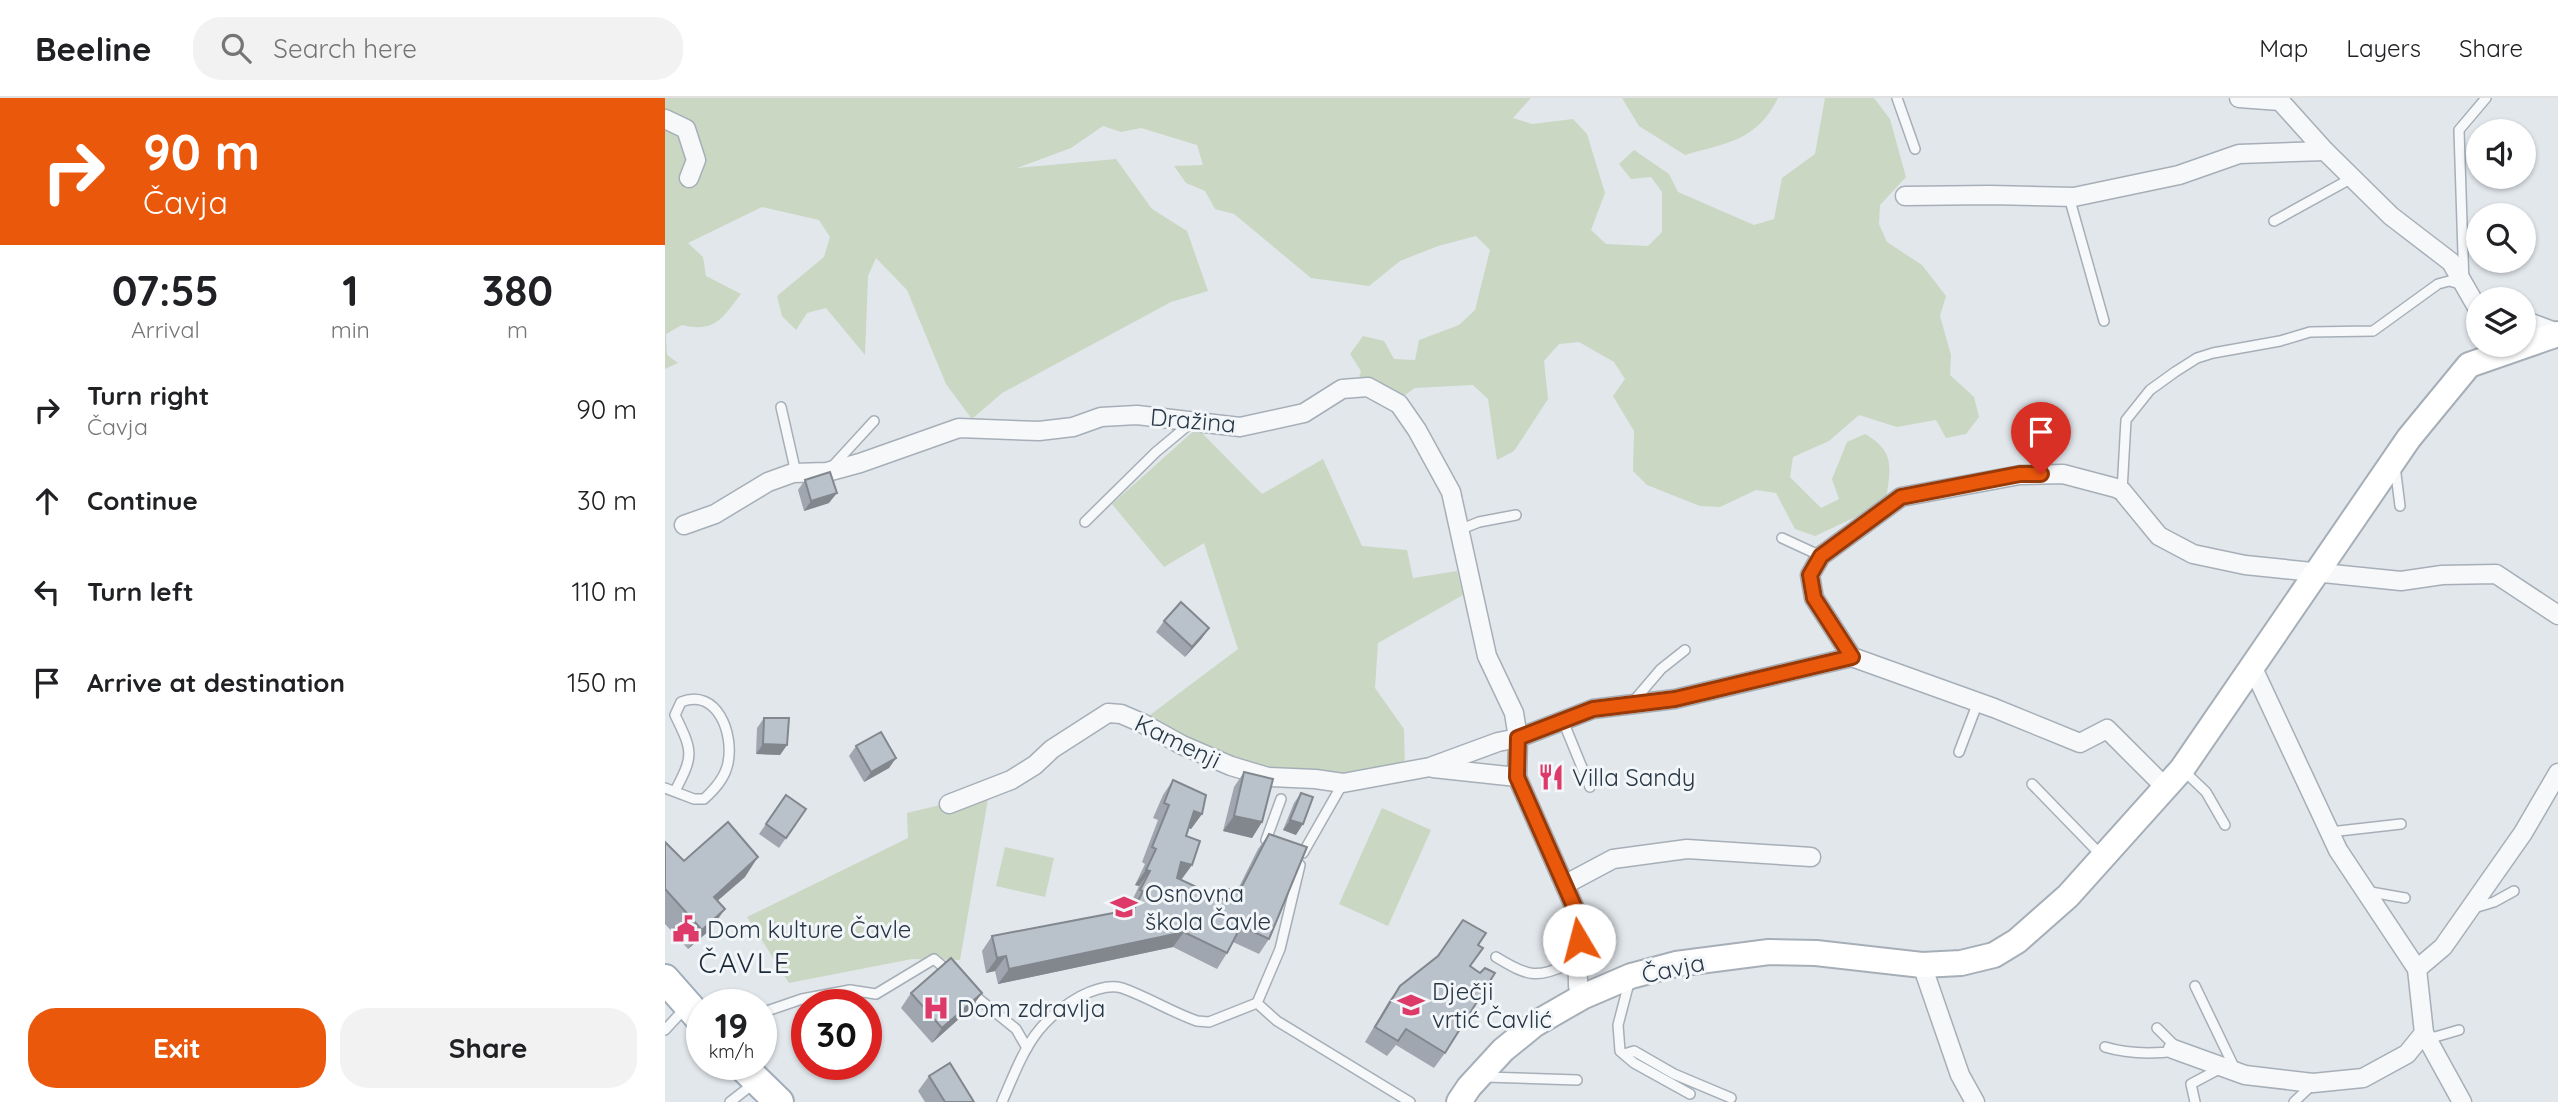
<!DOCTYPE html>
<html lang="en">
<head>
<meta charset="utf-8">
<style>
	:root { --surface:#fff; --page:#f2f2f2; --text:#202124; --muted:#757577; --line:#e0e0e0; --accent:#ea580c }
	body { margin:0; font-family:Quicksand,sans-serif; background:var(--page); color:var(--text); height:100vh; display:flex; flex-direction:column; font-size:26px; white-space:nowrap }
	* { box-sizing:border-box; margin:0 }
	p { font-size:23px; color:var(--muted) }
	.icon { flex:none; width:38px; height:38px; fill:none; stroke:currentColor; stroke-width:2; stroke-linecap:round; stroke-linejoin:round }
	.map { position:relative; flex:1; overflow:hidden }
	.drawer { display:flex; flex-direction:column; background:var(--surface); width:665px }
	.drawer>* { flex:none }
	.banner { background:#ea580c; color:#fff; overflow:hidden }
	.fabs { position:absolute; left:1801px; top:21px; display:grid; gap:14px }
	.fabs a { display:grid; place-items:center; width:70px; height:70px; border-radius:50%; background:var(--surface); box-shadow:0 2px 5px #0004; font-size:35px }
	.speed { position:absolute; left:21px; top:891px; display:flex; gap:14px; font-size:35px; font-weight:700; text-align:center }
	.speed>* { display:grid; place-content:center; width:91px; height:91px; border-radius:50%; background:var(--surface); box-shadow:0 2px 5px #0004; line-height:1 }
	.speed small { font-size:18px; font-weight:400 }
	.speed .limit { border:10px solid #d22; background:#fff; color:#111 }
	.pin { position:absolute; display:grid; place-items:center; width:60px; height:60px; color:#fff; margin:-72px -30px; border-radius:50% 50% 50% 0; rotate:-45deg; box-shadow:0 0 7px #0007 }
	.pin .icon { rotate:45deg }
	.me { position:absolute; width:77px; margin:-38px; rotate:352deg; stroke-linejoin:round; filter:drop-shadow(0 0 5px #0008) }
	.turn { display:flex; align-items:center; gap:24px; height:147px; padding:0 28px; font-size:32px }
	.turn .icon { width:91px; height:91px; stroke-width:2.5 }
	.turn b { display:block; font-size:49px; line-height:60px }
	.eta { display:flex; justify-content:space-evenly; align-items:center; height:119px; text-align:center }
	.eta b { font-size:42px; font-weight:800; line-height:49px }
	.action { display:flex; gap:14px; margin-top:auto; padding:14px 28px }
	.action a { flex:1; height:80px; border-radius:28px; background:var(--accent); color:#fff; font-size:28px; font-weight:800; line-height:80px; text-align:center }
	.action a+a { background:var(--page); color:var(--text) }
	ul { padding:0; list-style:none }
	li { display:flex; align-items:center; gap:21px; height:91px; padding:0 28px }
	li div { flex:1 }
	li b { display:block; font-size:26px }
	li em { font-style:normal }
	header { display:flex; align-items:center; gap:42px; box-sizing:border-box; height:98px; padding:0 35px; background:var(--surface); border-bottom:2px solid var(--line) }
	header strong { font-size:33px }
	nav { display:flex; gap:38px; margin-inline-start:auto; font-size:24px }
	.search { width:490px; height:63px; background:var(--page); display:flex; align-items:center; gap:18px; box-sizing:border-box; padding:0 24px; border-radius:28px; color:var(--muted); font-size:26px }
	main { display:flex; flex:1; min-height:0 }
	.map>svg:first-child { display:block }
</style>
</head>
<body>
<header>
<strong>Beeline</strong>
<div class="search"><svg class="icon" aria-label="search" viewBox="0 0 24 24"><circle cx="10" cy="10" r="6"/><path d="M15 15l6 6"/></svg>Search here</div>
<nav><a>Map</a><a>Layers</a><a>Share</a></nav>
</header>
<main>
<section class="drawer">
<div class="banner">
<div class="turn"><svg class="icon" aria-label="right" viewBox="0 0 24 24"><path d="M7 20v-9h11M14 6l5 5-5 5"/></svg><div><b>90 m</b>Čavja</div></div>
</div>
<div class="eta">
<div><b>07:55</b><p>Arrival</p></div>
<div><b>1</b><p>min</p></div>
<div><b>380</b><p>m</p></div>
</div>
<ul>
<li><svg class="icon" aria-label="right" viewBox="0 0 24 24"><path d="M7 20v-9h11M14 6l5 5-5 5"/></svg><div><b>Turn right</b><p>Čavja</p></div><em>90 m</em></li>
<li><svg class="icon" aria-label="ahead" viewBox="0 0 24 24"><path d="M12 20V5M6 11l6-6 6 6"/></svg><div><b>Continue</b></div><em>30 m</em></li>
<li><svg class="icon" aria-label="left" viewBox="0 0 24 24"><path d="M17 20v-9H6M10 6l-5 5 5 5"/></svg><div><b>Turn left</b></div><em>110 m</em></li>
<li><svg class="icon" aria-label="arrive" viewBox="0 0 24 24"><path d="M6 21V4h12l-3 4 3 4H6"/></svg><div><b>Arrive at destination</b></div><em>150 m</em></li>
</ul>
<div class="action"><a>Exit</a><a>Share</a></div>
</section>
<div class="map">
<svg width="1893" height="1004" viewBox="0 0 1893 1004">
	<rect width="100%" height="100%" fill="#e2e7ec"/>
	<g fill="#cad7c2">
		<path d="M0,0h866l-18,20 19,6 41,-5 14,15 18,59 -14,37 15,14 42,2 14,-14v-40l-11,-15 -20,2 -12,-15 15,-14 35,24 9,18 76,33 20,-6 8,-41 33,-24 10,-56h49l16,21 16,58 -26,28 -1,19 8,18 35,23 24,31 -6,20 11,39 -1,20 24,22 5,20 -13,17 -20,4 -10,-18 -39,7 -38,-12 -30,26 -36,16 -3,20 31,31 18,-9 -7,-20 15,-37 18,-8c33,19 24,36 21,69l-71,33 -20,-7 -19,-36 -20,-3 -36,17 -20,-1 -53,-21 -14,-14 1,-40 -21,-35 12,-17 -11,-17 -35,-20 -20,2 -15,17 4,38 -34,52 -17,9 -9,-61 -15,-14 -58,3 -17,12 -14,-13 -25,-9 2,-7 -11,-17 13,-18 21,5 10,18 21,1 4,-20 40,-15 16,-15 15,-60 -14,-14 -38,10 -38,15 -31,25 -58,-8 -77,-64 -19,-5 -10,-18 -19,-8 -12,-17 29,-1 -6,-20 -56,-17 -20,4 -18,-6 -32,22 -54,20 99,-9 36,50 35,22 21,60 -37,11 -169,91 -30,26 -26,-35 -39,-94 -31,-32 -8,18 -3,79 -39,-47 -19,5 -11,17 -14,-14 -5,-20 47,-39 6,-20 -11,-17 -57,-13 -74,36 15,14 3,19 35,18c-19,24 -25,39 -59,31l-16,9 1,21 11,8 -13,6z"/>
		<path d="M957,0h156c-21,43 -52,45 -93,57l-46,-29z"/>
		<polygon points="532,330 597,396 658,361 697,448 742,452 748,480 792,473 798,497 713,545 710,590 739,631 740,669 675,678 597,672 481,620 573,551 539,445 499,469 447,406"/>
		<polygon points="324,695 295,862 247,861 124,885 82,819 243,740 242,715"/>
		<polygon points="717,710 766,732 723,828 674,806"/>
		<polygon points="340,749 389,760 380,799 331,788"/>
	</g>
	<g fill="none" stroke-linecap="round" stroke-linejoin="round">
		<g stroke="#a6afb7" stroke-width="12">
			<g id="lane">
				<polyline points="1232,0 1250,51"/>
				<polyline points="1404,99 1439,223"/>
				<polyline points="1609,123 1687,80"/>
				<polyline points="116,309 131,375"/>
				<polyline points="1730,368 1735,408"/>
				<polyline points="165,371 209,323"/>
				<polyline points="1457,393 1461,322 1485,292 1510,274 1532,260 1548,255 1615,243 1645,234 1708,233 1773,186 1784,183 1799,187 1794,32 1821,0"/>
				<polyline points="420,424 491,354 527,324"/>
				<polyline points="794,432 814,424 851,417"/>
				<polyline points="1117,440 1156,458"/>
				<polyline points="967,605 996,571 1020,552"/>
				<polyline points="898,623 925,689"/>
				<polyline points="1294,654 1313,604"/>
				<polyline points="1519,673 1541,694 1560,727"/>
				<polyline points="1367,686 1437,758"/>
				<path d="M0,690l29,11h10c11,-10 21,-21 24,-36 6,-30 -11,-75 -47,-61l-6,13c18,37 19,40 0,76"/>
				<polyline points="1665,734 1736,726"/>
				<polyline points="607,744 601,742 616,701"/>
				<polyline points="634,753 638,755 678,685"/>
				<polyline points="635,767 615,851 592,905 612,923 745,1004"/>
				<polyline points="1700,793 1740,800"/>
				<polyline points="1809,810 1829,804 1849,793"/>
				<path d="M831,859c39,24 41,19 83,4"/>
				<polyline points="965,881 953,927 955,953 969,965 1025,996"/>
				<polyline points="1530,888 1570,971"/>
				<polyline points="304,893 351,931 362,950"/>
				<polyline points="96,915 137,901 185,892 211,896 269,861 284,874"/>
				<polyline points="1492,930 1513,951"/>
				<polyline points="0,932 22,908"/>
				<polyline points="1763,941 1794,932"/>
				<path d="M1440,949c23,7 48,7 72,4"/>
				<polyline points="959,956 969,953 1009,976 1066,1000"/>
				<polyline points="820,979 912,982"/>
				<polyline points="65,1004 88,986"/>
				<path d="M337,1004c21,-48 30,-79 79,-106 12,-6 27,-12 41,-8 26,9 49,24 75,33l12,1 48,-19"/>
				<polyline points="1530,1004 1526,986 1556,970"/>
				<polyline points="1629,1004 1647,987"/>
			</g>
		</g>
		<g stroke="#a6afb7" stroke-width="21">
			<g id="street">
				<polyline points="1574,0 1615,3 1660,53 1726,118 1786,164 1813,211"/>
				<polyline points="0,21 21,31 31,62 24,80"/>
				<polyline points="1240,98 1325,97 1409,99 1514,77 1574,56 1660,53"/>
				<polyline points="1858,222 1893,235"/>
				<polyline points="19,427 50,416 103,384 128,375 162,374 195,365 294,330 374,333 408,329 436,319 472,317 575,329 639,315 677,291 703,289 734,306 752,332 786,394 822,558 849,615 853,640 833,644 765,669 678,685 650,681 603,679 566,668 517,647 477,625 456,616 443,615 387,651 370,667 346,682 284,706"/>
				<polyline points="1187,559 1149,500 1145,477 1156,458 1236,399 1355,377 1398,376 1451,390 1457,393 1494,438 1528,456 1580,467 1736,483 1777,477 1831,476 1893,517"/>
				<polyline points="1587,568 1673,752 1752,871 1759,935 1797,1004"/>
				<polyline points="768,670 852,679"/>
				<polyline points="901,786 948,761 1022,751 1146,759"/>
				<polyline points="1257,867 1295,977 1310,1004"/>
				<polyline points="1752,871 1778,849 1858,735 1893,675"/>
				<polyline points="917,899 913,888 912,815 852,679 853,640 928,611 1010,601 1187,559 1329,610 1415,645 1442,631 1500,689"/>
				<polyline points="1508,951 1580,977 1648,985 1698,980 1742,956 1759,935"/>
			</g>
		</g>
		<g stroke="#a6afb7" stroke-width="28">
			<polyline id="secondary" points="794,1004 804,989 838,952 870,926 917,899 966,878 1011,866 1104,854 1151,855 1257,867 1296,865 1329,857 1352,843 1403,798 1517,671 1744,340 1804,267 1893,236"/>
		</g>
		<g stroke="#a0adb9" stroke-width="32">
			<g id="primary">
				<polyline points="0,881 37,923"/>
				<polyline points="75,966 114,1004"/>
			</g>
		</g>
		<use href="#lane" stroke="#f6f8fa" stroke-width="9"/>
		<use href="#street" stroke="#f6f8fa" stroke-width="18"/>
		<use href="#secondary" stroke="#fff" stroke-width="24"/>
		<use href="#primary" stroke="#fff" stroke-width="28"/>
	</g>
	<g fill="#9fa6af">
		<polygon points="140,382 164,405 139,413 133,392"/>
		<polygon points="499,523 537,540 520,559 491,534"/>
		<polygon points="99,620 122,647 115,657 91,656 92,630"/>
		<polygon points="191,648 231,660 224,670 199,684 184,658"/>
		<polygon points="579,674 597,724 587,740 558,733 569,689"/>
		<polygon points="508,682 537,716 526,731 524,730 521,738 527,767 516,782 557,801 563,791 571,795 593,751 604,736 604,841 594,856 568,844 562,855 552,871 508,849 333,886 330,873 321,875 317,853 327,838 466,812 468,808 465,807 474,788 470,787 480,766 477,764 493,722 488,720 498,697"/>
		<polygon points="636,695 631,737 618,732 629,705"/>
		<polygon points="121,697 141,711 114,750 94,736"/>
		<polygon points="0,744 19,763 80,779 52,803 46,831 23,851 0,826"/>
		<polygon points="813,847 805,868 780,955 769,970 731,947 722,958 700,944 724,903 735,888"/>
		<polygon points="246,895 317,895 306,910 267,945 236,910"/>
		<polygon points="264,978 309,1004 260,1004 253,993"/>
	</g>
	<g fill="#82878e">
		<polygon points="172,395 164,405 139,413 146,403"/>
		<polygon points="544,530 537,540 520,559 527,549"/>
		<polygon points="98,646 122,647 115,657 91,656"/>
		<polygon points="231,660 224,670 199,684 206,674"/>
		<polygon points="529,713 537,716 526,731 519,728"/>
		<polygon points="569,718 597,724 587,740 558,733"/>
		<polygon points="625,722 638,726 631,737 618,732"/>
		<polygon points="93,759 80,779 35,818 49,799"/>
		<polygon points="516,764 527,767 516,782 506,779"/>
		<polygon points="481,772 485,773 474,788 470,787"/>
		<polygon points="60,811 46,831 23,851 37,832"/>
		<polygon points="519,834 508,849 333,886 344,871"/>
		<polygon points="341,858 330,873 321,875 332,860"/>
		<polygon points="317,895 306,910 267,945 277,930"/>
	</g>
	<g fill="#b9c1cb" stroke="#82878e" stroke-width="2">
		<polygon points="165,374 172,395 146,403 140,382"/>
		<polygon points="516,504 544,530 527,549 499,523"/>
		<polygon points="99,620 124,620 122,647 98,646"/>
		<polygon points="216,634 231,660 206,674 191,648"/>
		<polygon points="579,674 608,681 597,724 569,718"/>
		<polygon points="508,682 541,697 537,716 529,713 521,738 535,743 527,767 516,764 512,780 559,802 563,791 573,796 604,736 642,749 604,841 576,828 562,855 519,834 344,871 341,858 332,860 327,838 469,811 478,793 475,792 485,773 481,772 491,751 487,749 504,707 499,705"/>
		<polygon points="636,695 648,699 638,726 625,722"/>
		<polygon points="121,697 141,711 121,740 101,726"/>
		<polygon points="63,724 93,759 49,799 60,811 37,832 0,791 0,744 19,763"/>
		<polygon points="798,822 821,835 813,847 818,850 805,868 815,875 820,870 830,875 780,955 741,931 733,943 710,929 735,888 773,858"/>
		<polygon points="286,860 317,895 277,930 246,895"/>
		<polygon points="285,965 309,1004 280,1004 264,978"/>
	</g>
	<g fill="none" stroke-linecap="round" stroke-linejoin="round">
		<g stroke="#983908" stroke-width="18">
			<polyline id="route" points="914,842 912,815 852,679 853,640 928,611 1010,601 1187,559 1149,500 1145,477 1156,458 1236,399 1355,376 1376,376"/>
		</g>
		<use href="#route" stroke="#ea580c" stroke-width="12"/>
	</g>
	<defs>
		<g id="restaurant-bare" transform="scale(2.1)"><path d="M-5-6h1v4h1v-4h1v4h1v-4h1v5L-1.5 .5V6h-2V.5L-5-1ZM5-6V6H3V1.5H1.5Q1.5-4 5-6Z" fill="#de3a69" stroke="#f2f6f9" stroke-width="2.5" paint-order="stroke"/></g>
		<g id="school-bare" transform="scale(2.1)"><path d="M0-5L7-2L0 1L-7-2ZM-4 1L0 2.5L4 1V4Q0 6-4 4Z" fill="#de3a69" stroke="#f2f6f9" stroke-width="2.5" paint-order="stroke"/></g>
		<g id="civic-bare" transform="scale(2.1)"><path d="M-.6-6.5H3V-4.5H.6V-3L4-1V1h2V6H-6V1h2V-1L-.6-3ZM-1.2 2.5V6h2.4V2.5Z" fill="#de3a69" stroke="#f2f6f9" stroke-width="2.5" paint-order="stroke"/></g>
		<g id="hospital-bare" transform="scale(2.1)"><path d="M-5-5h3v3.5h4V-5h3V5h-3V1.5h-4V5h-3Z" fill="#de3a69" stroke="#f2f6f9" stroke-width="2.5" paint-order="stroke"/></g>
	</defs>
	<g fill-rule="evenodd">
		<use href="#restaurant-bare" x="886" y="679"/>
		<use href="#school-bare" x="459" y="809"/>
		<use href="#civic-bare" x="21" y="831"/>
		<use href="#school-bare" x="746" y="907"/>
		<use href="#hospital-bare" x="271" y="910"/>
	</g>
	<g text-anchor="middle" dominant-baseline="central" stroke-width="6" stroke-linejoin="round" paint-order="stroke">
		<g font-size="24" fill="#283746" stroke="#f2f6f9">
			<text transform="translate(528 322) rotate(5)">Dražina</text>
			<text transform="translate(513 643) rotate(26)">Kamenji</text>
			<text transform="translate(1008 870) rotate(-12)">Čavja</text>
		</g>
		<g font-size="24" fill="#283746" stroke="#f2f6f9" text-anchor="start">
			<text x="907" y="679">Villa Sandy</text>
			<text x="480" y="795">Osnovna<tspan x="480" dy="28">škola Čavle</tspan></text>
			<text x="42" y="831">Dom kulture Čavle</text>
			<text x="767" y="893">Dječji<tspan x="767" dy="28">vrtić Čavlić</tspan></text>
			<text x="292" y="910">Dom zdravlja</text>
		</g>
		<g font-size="28" letter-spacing="2" fill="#1a2837" stroke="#f2f6f9">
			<text x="80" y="864">ČAVLE</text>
		</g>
	</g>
</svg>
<div class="fabs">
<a><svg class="icon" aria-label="sound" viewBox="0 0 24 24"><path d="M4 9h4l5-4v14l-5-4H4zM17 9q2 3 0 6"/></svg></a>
<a><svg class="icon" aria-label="search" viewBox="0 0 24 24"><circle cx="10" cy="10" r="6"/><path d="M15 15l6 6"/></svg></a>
<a><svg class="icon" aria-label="layers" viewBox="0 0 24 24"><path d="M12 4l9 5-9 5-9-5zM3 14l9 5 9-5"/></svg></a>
</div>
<div class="speed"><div>19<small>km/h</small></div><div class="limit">30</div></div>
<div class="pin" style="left:1376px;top:376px;background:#d93025"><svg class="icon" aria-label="arrive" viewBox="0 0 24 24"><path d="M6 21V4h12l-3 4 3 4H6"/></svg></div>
<svg class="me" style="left:914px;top:842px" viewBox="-20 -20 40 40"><circle r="19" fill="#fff"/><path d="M0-13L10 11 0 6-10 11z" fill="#ea580c"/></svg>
</div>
</main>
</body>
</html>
